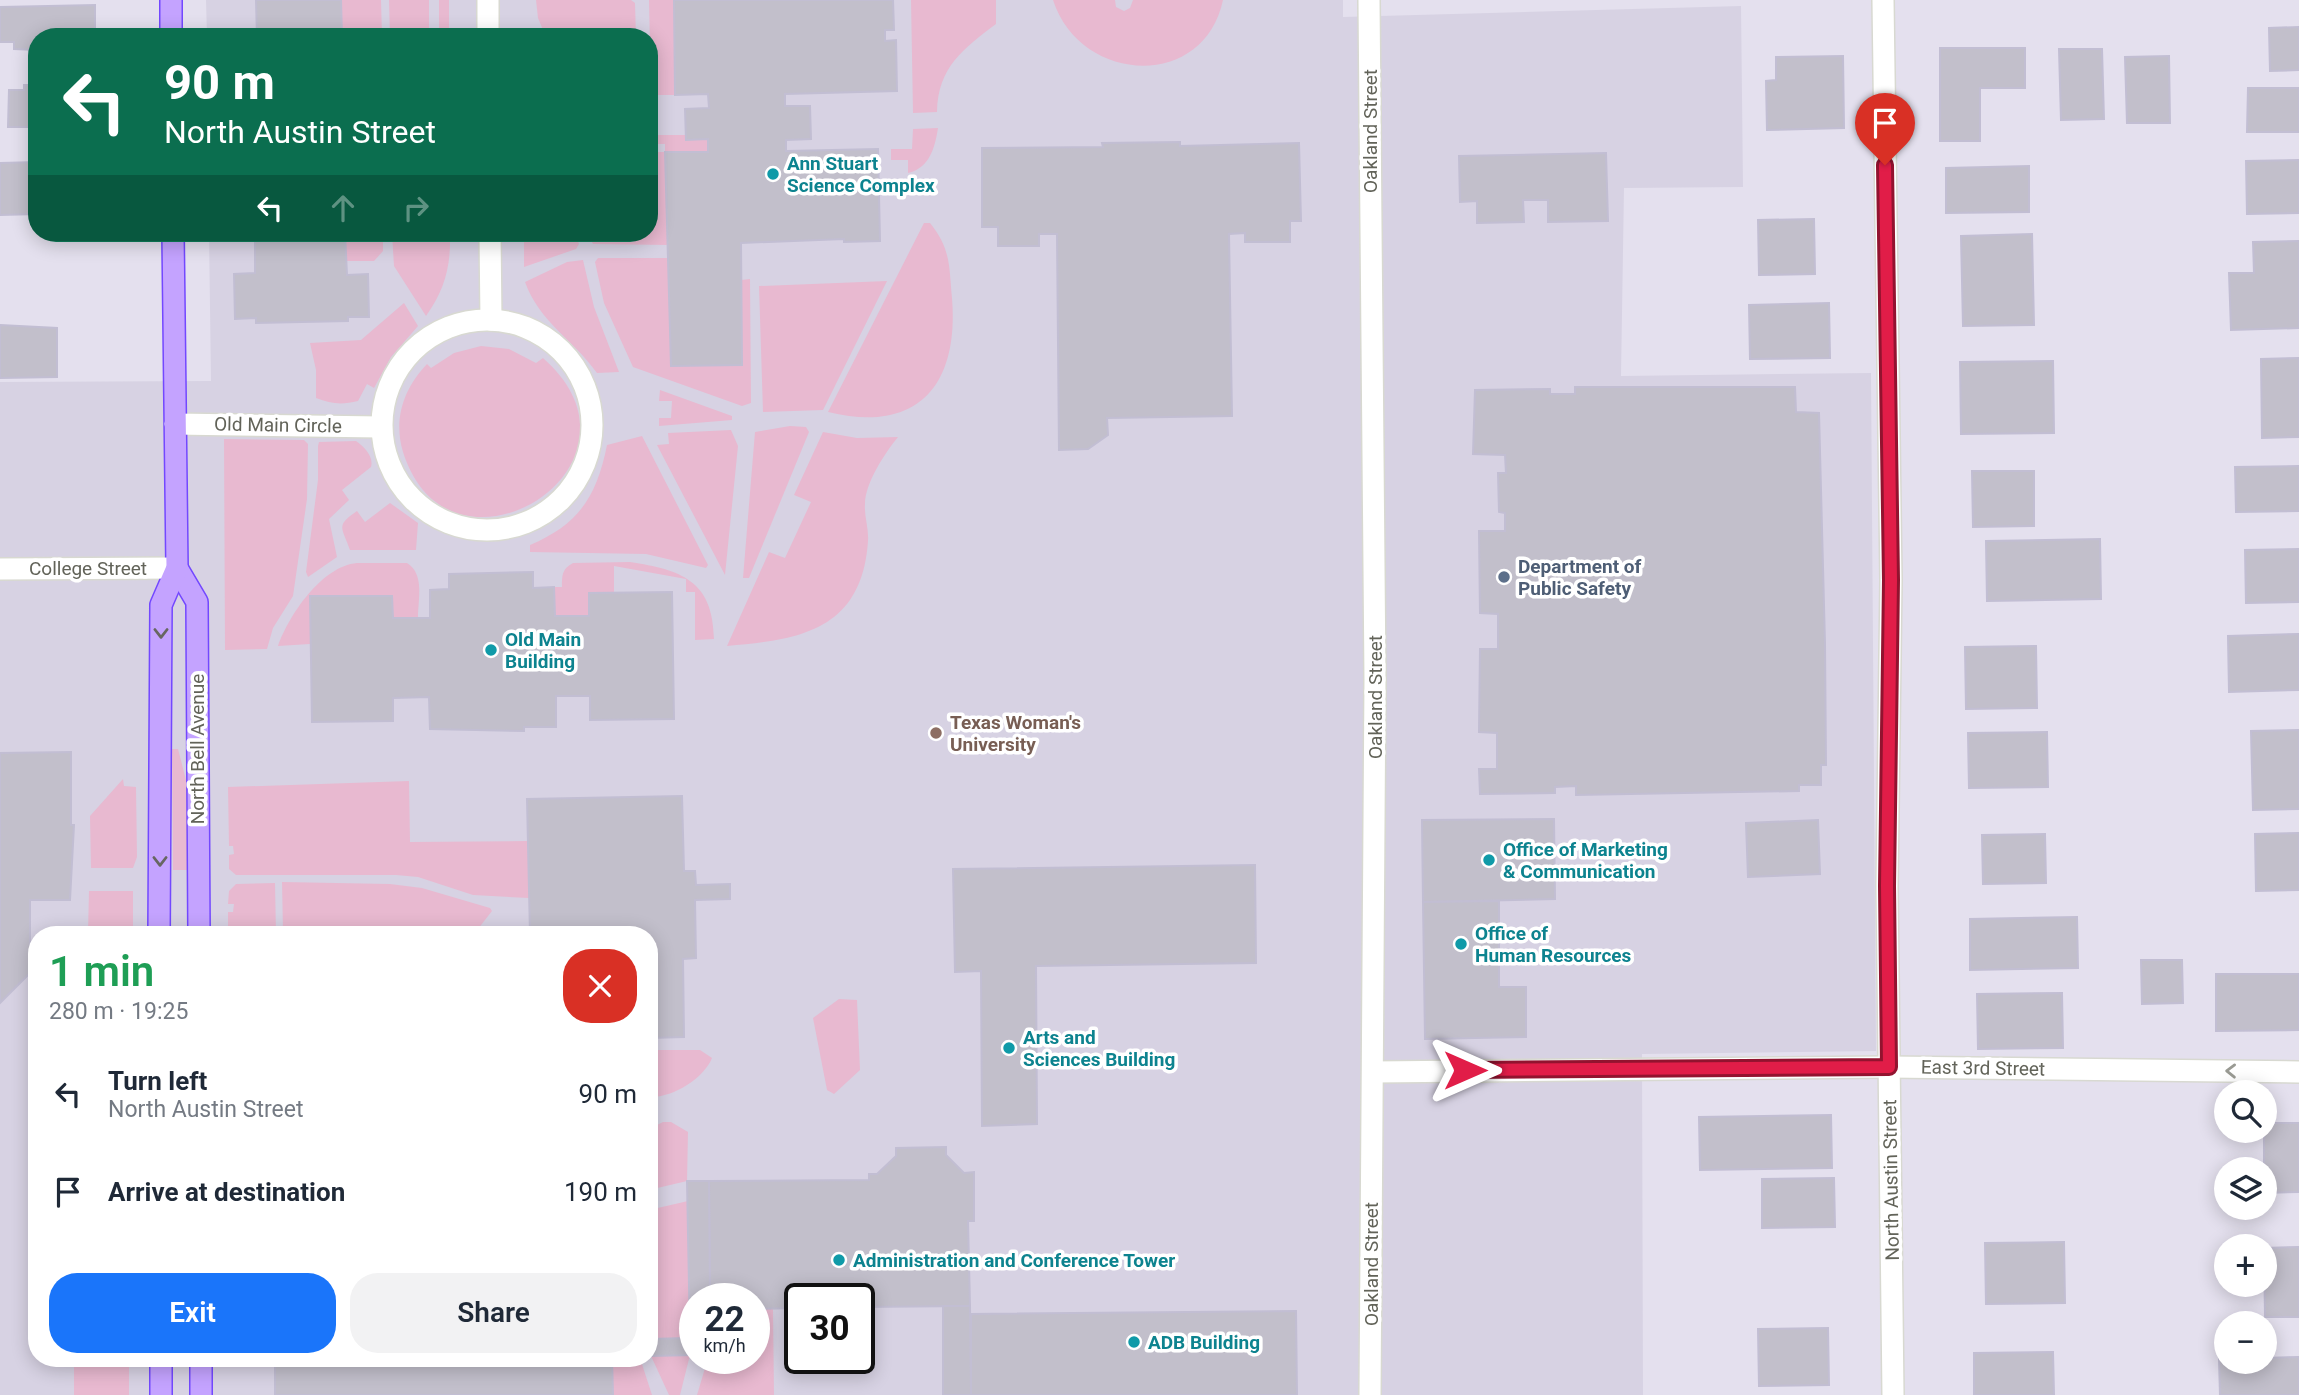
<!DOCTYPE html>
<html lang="en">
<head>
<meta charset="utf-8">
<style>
	:root { --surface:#fff; --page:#f2f2f3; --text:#1f2937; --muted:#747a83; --accent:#1a75fa }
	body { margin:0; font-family:Roboto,sans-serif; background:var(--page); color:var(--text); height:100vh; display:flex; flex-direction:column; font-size:26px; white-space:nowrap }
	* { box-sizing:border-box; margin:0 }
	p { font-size:23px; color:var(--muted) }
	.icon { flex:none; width:38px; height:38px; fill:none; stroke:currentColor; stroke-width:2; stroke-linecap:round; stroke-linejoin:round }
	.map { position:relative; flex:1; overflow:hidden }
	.sheet { position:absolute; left:28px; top:926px; width:630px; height:441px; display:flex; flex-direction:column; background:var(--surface); border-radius:28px; box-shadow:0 4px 18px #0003 }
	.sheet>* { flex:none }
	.hud { position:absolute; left:28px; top:28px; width:630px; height:214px; border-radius:28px; box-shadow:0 4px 18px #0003; background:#0b6e4f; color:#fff; overflow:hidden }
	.controls { position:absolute; left:2214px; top:1080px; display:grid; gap:14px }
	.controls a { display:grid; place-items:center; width:63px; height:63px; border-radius:50%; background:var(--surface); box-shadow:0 4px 18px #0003; font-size:35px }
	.speed { position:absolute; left:679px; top:1283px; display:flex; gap:14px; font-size:35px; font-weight:700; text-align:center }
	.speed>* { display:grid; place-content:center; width:91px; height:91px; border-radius:50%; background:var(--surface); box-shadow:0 4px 18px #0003; line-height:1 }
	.speed small { font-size:18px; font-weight:400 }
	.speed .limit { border:4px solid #111; border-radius:10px; background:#fff; color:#111 }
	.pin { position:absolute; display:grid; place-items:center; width:60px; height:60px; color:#fff; margin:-72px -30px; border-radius:50% 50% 50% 0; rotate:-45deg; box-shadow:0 0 7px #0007 }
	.pin .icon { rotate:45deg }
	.me { position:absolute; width:77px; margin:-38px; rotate:90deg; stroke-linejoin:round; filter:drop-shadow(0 0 5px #0008) }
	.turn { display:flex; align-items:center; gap:24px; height:147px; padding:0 21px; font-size:32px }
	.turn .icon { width:91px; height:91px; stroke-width:2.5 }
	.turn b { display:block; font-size:49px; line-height:60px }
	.lanes { display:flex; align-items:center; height:66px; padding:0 21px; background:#0003; justify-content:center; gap:35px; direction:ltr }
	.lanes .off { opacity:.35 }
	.round { display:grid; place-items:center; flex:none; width:74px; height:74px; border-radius:28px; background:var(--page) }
	.head { display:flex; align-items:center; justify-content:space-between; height:119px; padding:0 21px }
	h1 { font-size:42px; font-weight:600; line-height:52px; color:#1e9e55 }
	.primary-button { display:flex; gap:14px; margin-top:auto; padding:14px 21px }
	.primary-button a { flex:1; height:80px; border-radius:28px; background:var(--accent); color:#fff; font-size:28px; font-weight:600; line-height:80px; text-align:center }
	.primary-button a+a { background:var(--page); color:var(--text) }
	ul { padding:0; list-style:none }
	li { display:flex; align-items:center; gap:21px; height:98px; padding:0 21px }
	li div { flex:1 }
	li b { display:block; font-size:26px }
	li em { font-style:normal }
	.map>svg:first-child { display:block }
</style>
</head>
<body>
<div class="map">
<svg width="2299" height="1395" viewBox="0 0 2299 1395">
	<rect width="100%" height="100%" fill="#e4e0ee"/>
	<path fill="#d7d2e3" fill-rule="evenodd" d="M206,0h1137v17l398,-11 2,181 -119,1 -3,188 250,-3 5,678 -234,3 1,341h-1643v-1013l211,-1 -2,-148h440v-196h-442zM37,934h612v424h-612zM695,1298h59v60h-59zM800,1298h59v60h-59z"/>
	<g fill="#e8b9d0">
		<polygon points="341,0 381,0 382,37 342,37"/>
		<polygon points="389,0 429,0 429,37 390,37"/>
		<rect x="439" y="0" width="10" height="37"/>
		<polygon points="536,0 631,0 635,3 636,37 546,37 538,18"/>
		<polygon points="649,0 674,0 675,95 651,95"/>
		<path d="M911,0h85v24c-33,25 -58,43 -59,88l-24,1z"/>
		<path d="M1053,0h62l1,7 8,4 6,-3 3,-8h90c-19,91 -143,84 -170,0z"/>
		<path d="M938,128c-3,19 -8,40 -30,45v-13h-17v-11h21l1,-20z"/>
		<polygon points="649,135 686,135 686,140 708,139 708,152 665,152 669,245 593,244 587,233 649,233 649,152 665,152 665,144 649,144"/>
		<path d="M924,223h6c21,26 19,43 22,75 7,87 -34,136 -124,114z"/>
		<polygon points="345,233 383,233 383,251 374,261 346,261"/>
		<path d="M392,233h58c1,33 -5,56 -24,83l-32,-50z"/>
		<polygon points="524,233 575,233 579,244 576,249 524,267"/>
		<polygon points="598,258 669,258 671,365 742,365 741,280 750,279 751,403 742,406 633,367 604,303 595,262"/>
		<path d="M583,260l11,47 25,65 -22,1c-25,-35 -57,-50 -72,-91l42,-20z"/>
		<polygon points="887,281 823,410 763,412 759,286"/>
		<path d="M404,303l14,23 -27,31 -17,31 -7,-4 -9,17c-16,4 -27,3 -42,-3v-28l-6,-27 51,-3z"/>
		<path d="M481,346l28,3 27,14 7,-5c123,108 -94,241 -140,94 -10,-33 1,-64 24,-88l4,4 23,-15z"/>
		<polygon points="660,390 732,416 732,420 659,426 659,418 671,418 672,401 659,401"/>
		<polygon points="790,426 806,427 809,432 749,578 743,578 755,432"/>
		<polygon points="731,430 738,446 725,575 657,445 669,444 668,433"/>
		<path d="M823,432l34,6 41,-1c-13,16 -33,46 -33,67 -1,12 4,25 3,37 -6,89 -68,99 -141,105l42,-94 16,6 26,-56 -17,-7z"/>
		<path d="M642,436l66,129 -2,3 -60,-14 -116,-2v-7c50,-21 67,-50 77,-100z"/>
		<polygon points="224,439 304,440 308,444 307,499 293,596 273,628 267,649 225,650"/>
		<path d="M356,441c8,6 18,15 15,26l-29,23 7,10 -20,19 8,38 -29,20 -2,-5 12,-92v-34l1,-4z"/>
		<path d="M390,503l28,20 -2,27h-66c-8,-23 -15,-24 7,-39l8,11z"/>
		<path d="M630,562c51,8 83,18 84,77l-19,1v-48h-9v-13l-72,-13v27h-25v23h-34l-1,-29h8c0,-12 0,-18 11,-24z"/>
		<path d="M357,563h50c18,11 11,37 11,55h-25l-1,-22h-82v48l-32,2c11,-31 44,-80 79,-83z"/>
		<polygon points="172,749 178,749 193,807 193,870 173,870"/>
		<polygon points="123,779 124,786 136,787 137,857 133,868 91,868 90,816"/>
		<polygon points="409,781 410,842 528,841 529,898 473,895 418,877 396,875 236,875 229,869 229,855 234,854 233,846 229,846 228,787"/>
		<polygon points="282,882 390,884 422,888 490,908 492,911 474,934 287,934 283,931"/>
		<polygon points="275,883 276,934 228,934 228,912 233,912 234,904 228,904 229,891 236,884"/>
		<polygon points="89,891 133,891 133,934 40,934 88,933"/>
		<polygon points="839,999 857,1000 860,1070 834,1094 827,1090 813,1018"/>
		<path d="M649,1050h51l12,8c-8,20 -39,40 -63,39z"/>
		<polygon points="663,1122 671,1122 688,1132 687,1181 649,1190 649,1140 655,1126"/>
		<polygon points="688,1201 690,1338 655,1339 649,1329 649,1210"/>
		<polygon points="754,1309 773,1309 774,1395 697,1395 708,1358 754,1358"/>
		<polygon points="690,1355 680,1395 669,1395 651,1356"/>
		<rect x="74" y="1358" width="55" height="37"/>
		<polygon points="612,1358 640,1358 652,1395 613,1395"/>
	</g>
	<g fill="#c2bfcb" stroke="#c2bed3" stroke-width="2">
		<polygon points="256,0 341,0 342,37 257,37"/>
		<polygon points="674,0 893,0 894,30 885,30 885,41 896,40 897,91 785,94 785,106 810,106 811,139 786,140 786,151 878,149 880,241 844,242 844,239 741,243 742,365 671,366 665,152 708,152 708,139 686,140 685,109 709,108 708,94 675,95"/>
		<polygon points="95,5 95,37 37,37 37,50 14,49 14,42 0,42 0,7"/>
		<polygon points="2299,27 2299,70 2270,71 2269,28"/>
		<polygon points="1940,48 2025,48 2025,88 1980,88 1980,141 1940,141"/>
		<polygon points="2059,49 2102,49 2104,119 2061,120"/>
		<polygon points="1843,56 1844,128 1767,130 1766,81 1776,80 1776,57"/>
		<polygon points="2169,56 2170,123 2127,123 2125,57"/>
		<polygon points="24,85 32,85 32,90 37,90 37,127 8,127 9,90 24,90"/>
		<polygon points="2248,88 2299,88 2299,132 2247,132"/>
		<polygon points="1180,142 1180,146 1299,143 1301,221 1290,221 1290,242 1245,242 1245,233 1229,234 1232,416 1107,418 1108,435 1088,449 1059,450 1057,234 1039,234 1039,246 998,246 998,227 982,227 982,148 1103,147 1102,143"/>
		<polygon points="1606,153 1608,221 1548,222 1548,200 1523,200 1524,222 1477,223 1477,201 1460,202 1459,156"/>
		<polygon points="2299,160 2299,213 2247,214 2246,161"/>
		<polygon points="37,162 37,214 0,215 0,163"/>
		<polygon points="2029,166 2029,212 1946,213 1946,168"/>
		<polygon points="1814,219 1815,274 1759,275 1758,220"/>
		<polygon points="255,233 345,233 347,275 368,274 369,317 348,317 348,321 256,323 256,318 235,319 234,274 255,273"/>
		<polygon points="2032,234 2034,325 1963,326 1961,236"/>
		<polygon points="2299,241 2299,328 2231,330 2229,273 2254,273 2253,242"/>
		<polygon points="1829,303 1830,358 1750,359 1749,305"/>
		<polygon points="0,325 57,328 57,377 0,378"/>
		<polygon points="2299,358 2299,437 2262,438 2261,359"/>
		<polygon points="2053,361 2054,433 1961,434 1960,362"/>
		<polygon points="1575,387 1795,387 1796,412 1819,413 1825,644 1826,765 1821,765 1821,785 1799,785 1799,791 1576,795 1576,786 1555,787 1555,793 1480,794 1479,769 1497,769 1497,733 1479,732 1480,649 1498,649 1498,614 1480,613 1479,531 1505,531 1505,513 1499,512 1498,473 1506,473 1505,455 1473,454 1475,390 1550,389 1550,394 1575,394"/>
		<polygon points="2299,466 2299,511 2236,512 2235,467"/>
		<polygon points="1972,471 2034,471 2034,526 1973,527"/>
		<polygon points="2100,539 2101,599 1987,601 1986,541"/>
		<polygon points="2299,549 2299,602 2246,603 2245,550"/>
		<polygon points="533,572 533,588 554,587 555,616 589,616 589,593 672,592 674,719 590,720 590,696 556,696 556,727 524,727 524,731 430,729 429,697 393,698 393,721 312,722 310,596 392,596 393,618 430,618 430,590 449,589 449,574"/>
		<polygon points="2299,634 2299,690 2229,692 2228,636"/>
		<polygon points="2036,646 2037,708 1966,709 1965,647"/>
		<polygon points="2299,730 2299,809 2253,810 2251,731"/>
		<polygon points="2047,732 2048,787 1969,788 1968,733"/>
		<polygon points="71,752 71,825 74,825 70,900 30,900 30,973 0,1003 0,753"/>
		<polygon points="682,796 684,871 695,871 696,885 730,884 730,899 695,900 696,958 683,959 684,1037 649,1038 649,934 530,934 527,799"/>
		<polygon points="1554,819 1555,899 1423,902 1422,820"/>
		<polygon points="1818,820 1820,874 1748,877 1746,823"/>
		<polygon points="2299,833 2299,890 2256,891 2255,834"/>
		<polygon points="2045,834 2046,883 1983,884 1982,835"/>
		<polygon points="1255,865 1256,963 1036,966 1037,1124 982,1126 981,971 955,972 953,869"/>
		<polygon points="1499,901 1499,987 1526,987 1526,1037 1425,1039 1423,902"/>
		<polygon points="2077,917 2078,968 1970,970 1970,919"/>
		<polygon points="2141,960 2182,960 2183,1003 2142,1004"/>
		<polygon points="2216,974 2299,974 2299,1030 2216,1031"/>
		<polygon points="2062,993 2063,1048 1978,1049 1977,994"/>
		<polygon points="1831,1115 1832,1168 1700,1170 1699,1117"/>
		<polygon points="2264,1123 2299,1123 2299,1192 2264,1193"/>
		<polygon points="946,1147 946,1155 964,1173 974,1172 974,1221 968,1221 970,1306 859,1307 859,1298 800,1298 800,1308 754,1309 754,1298 710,1298 709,1181 869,1180 869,1174 877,1174 896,1156 896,1148"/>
		<polygon points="1834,1178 1835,1227 1762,1228 1762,1179"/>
		<polygon points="687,1181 709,1181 710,1298 695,1298 695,1355 649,1356 649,1339 690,1338"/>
		<polygon points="2064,1242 2065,1303 1986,1304 1985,1243"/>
		<polygon points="2299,1247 2299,1317 2265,1317 2264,1248"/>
		<polygon points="943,1306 970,1306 971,1395 943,1395"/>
		<polygon points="1296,1311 1297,1395 971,1395 971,1314"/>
		<polygon points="1828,1328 1829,1385 1759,1386 1758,1329"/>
		<polygon points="2053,1352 2054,1395 1974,1395 1974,1353"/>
		<polygon points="2299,1357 2299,1395 2220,1395 2219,1359 2264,1362 2264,1358"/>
		<polygon points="275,1358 612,1358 613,1395 275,1395"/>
	</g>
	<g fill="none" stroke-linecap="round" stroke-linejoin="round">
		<g stroke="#d8d9d1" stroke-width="24">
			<g id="minor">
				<polyline points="488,0 488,37"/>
				<polyline points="1369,0 1375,680 1370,1395"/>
				<polyline points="1883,0 1891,580 1887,886 1893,1395"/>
				<polyline points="490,233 491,320"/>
				<circle cx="487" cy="425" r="105"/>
				<polyline points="175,424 381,427"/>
				<polyline points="0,569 177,568"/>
				<polyline points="1373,1072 1889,1067 2299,1072"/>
			</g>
		</g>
		<g stroke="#7348ff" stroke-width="24">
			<g id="major">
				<polyline points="171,0 171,37"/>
				<polyline points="177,568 197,602 199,934"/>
				<polyline points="159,934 161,605 177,568 173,233"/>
				<polyline points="161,1358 161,1395"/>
				<polyline points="201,1358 201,1395"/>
			</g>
		</g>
		<use href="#minor" stroke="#fff" stroke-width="21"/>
		<use href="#major" stroke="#c4a3ff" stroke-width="21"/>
	</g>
	<defs><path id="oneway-chevron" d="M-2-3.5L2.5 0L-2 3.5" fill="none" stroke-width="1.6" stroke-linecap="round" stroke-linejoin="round" transform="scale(1.75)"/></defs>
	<g stroke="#676661">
		<use href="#oneway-chevron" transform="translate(161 633) rotate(90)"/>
		<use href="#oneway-chevron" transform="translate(160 861) rotate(90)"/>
	</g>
	<use stroke="#999a93" href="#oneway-chevron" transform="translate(2231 1071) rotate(-179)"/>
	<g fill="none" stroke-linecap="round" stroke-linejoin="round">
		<g stroke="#92132f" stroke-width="18">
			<polyline id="route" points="1465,1070 1889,1067 1887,886 1891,580 1885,165"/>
		</g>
		<use href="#route" stroke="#e11d48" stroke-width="12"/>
	</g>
	<g fill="#0f9aa8" stroke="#fff" stroke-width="2.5">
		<circle cx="773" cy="174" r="7"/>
		<circle cx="491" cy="650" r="7"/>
		<circle cx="1489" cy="860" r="7"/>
		<circle cx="1461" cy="944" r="7"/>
		<circle cx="1009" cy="1048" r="7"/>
		<circle cx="839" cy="1260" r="7"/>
		<circle cx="1134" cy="1342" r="7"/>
	</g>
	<circle fill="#5c6f8a" stroke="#fff" stroke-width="2.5" cx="1504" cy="577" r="7"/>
	<circle fill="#8d6e63" stroke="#fff" stroke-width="2.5" cx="936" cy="733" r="7"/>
	<g text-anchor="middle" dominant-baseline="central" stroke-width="7" stroke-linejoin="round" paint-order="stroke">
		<g font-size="19" fill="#626359" stroke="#fff">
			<text transform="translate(1370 131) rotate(-90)">Oakland Street</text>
			<text transform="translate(278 425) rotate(1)">Old Main Circle</text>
			<text x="88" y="568">College Street</text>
			<text transform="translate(1375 697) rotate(-90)">Oakland Street</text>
			<text transform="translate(197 749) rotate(-90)">North Bell Avenue</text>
			<text transform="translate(1983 1068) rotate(1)">East 3rd Street</text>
			<text transform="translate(1891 1180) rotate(-91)">North Austin Street</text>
			<text transform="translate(1371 1264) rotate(-90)">Oakland Street</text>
		</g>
		<g font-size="19" font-weight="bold" fill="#0d838f" stroke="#fff" text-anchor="start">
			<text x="787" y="163">Ann Stuart<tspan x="787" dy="22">Science Complex</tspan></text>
			<text x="505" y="639">Old Main<tspan x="505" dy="22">Building</tspan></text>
			<text x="1503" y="849">Office of Marketing<tspan x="1503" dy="22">&amp; Communication</tspan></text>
			<text x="1475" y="933">Office of<tspan x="1475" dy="22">Human Resources</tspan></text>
			<text x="1023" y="1037">Arts and<tspan x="1023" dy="22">Sciences Building</tspan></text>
			<text x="853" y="1260">Administration and Conference Tower</text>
			<text x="1148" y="1342">ADB Building</text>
		</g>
		<g font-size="19" font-weight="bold" fill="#4e5e75" stroke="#fff" text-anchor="start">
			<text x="1518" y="566">Department of<tspan x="1518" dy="22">Public Safety</tspan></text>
		</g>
		<g font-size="19" font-weight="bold" fill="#785e54" stroke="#fff" text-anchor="start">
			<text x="950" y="722">Texas Woman's<tspan x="950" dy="22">University</tspan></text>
		</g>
	</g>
</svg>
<div class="controls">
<a><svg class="icon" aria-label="search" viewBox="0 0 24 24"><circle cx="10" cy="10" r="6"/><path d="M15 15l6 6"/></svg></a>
<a><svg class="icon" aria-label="layers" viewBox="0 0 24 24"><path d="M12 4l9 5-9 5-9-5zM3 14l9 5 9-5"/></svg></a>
<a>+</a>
<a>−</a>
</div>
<div class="speed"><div>22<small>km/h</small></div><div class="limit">30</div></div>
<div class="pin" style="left:1885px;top:165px;background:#d93025"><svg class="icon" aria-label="arrive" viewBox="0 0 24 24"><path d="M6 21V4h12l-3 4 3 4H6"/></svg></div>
<svg class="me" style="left:1465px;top:1070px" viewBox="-20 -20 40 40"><path d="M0-17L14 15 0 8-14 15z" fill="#e11d48" stroke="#fff" stroke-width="4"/></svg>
<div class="hud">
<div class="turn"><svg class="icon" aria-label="left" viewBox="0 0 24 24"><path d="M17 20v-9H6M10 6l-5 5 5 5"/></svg><div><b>90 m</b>North Austin Street</div></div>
<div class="lanes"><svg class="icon" aria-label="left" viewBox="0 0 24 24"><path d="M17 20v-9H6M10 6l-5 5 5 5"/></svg><svg class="icon off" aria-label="ahead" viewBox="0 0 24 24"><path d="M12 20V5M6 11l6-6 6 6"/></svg><svg class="icon off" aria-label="right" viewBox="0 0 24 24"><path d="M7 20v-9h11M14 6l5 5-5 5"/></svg></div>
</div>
<section class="sheet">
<div class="head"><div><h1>1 min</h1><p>280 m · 19:25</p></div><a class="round" style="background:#d93025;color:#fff"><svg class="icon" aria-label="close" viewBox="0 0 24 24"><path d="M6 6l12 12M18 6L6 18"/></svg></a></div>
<ul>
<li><svg class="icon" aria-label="left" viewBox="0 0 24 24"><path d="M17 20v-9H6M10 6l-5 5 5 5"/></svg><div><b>Turn left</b><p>North Austin Street</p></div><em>90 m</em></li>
<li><svg class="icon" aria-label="arrive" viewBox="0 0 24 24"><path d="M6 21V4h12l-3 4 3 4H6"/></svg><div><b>Arrive at destination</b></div><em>190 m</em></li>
</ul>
<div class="primary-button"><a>Exit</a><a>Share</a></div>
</section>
</div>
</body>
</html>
